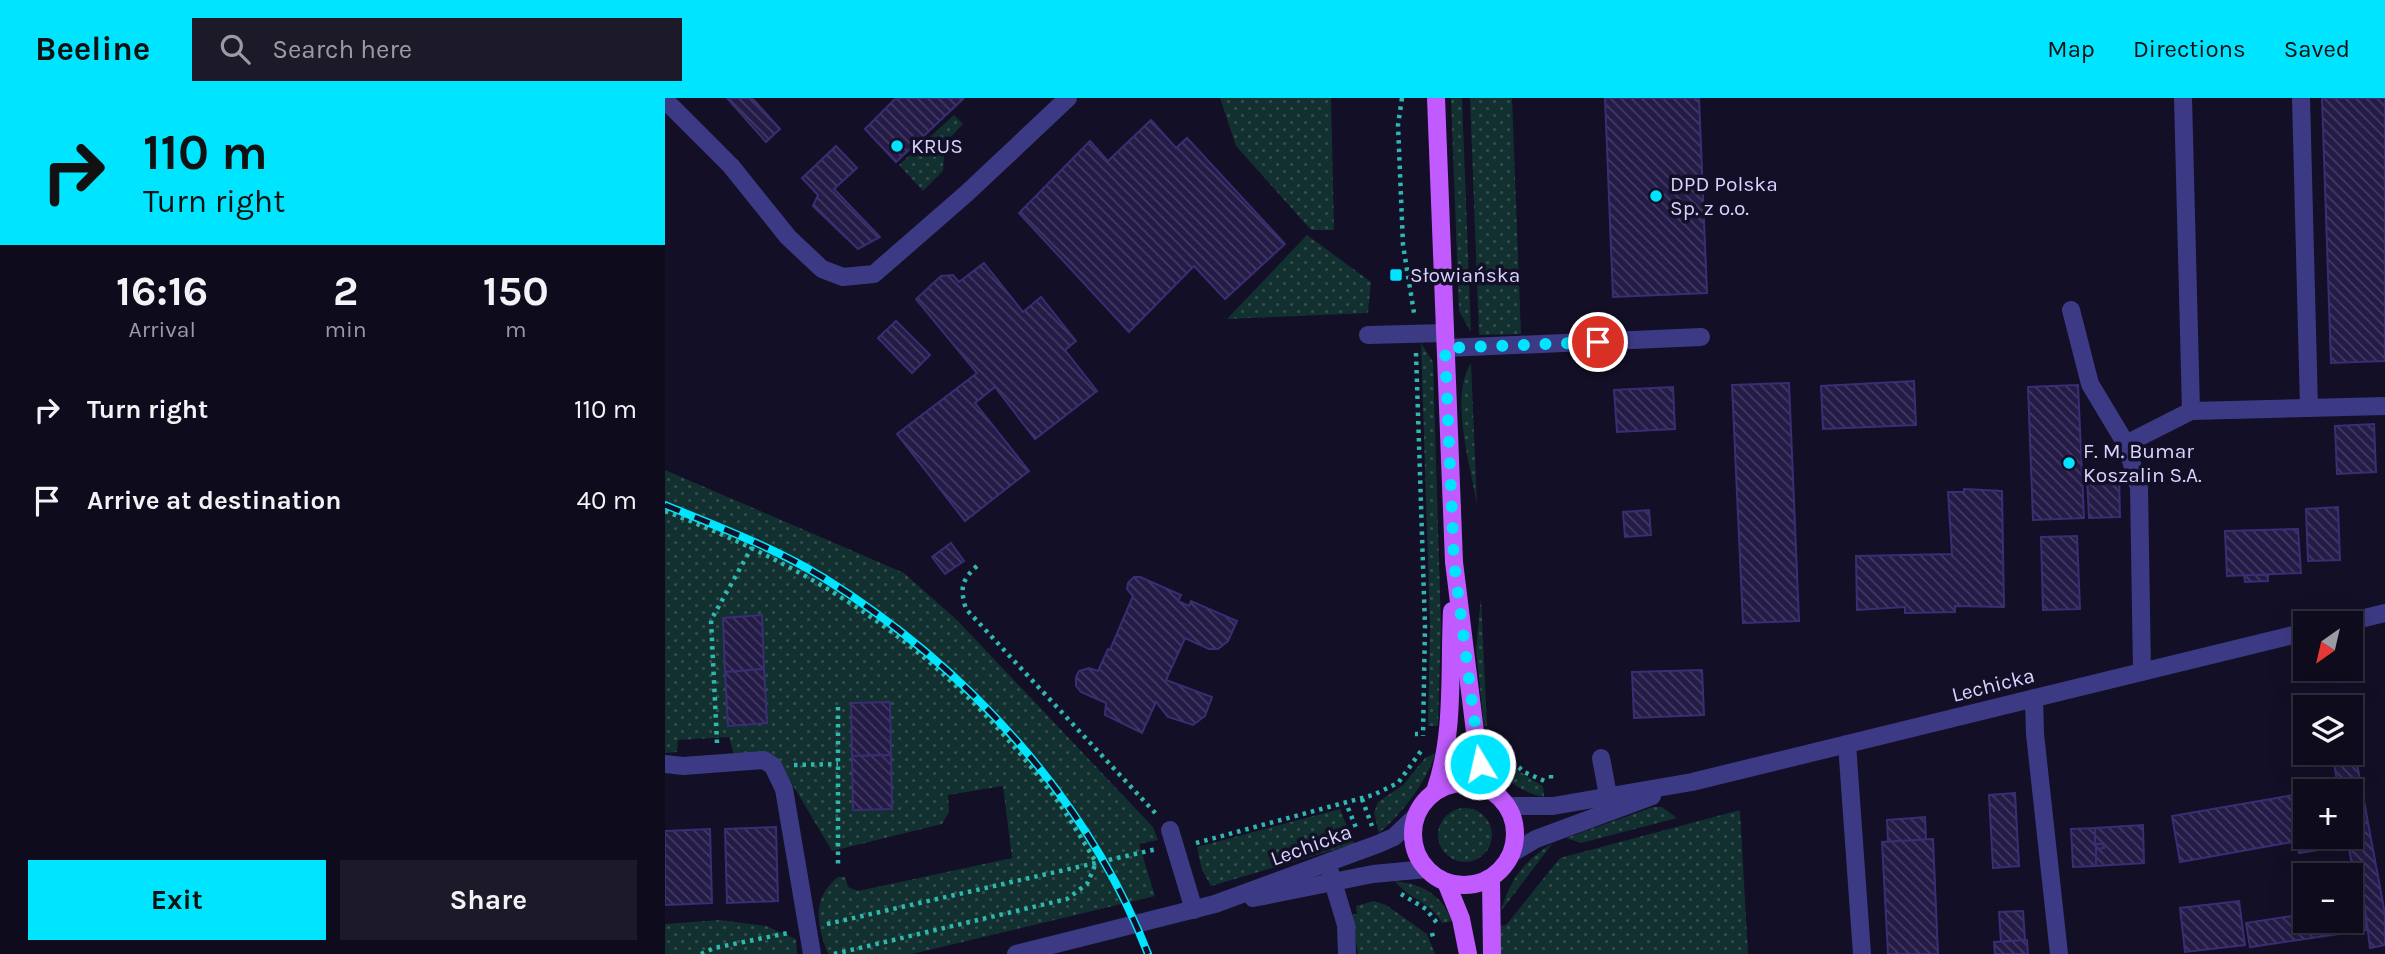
<!DOCTYPE html>
<html lang="en">
<head>
<meta charset="utf-8">
<style>
	:root { --surface:#0e0b1c; --page:#1c1929; --text:#f1f3f6; --muted:#9b9ba3; --line:#2e2b3b; --accent:#00e5ff }
	body { margin:0; font-family:Karla,sans-serif; background:var(--page); color:var(--text); height:100vh; display:flex; flex-direction:column; font-size:26px; white-space:nowrap }
	* { box-sizing:border-box; margin:0 }
	p { font-size:23px; color:var(--muted) }
	.icon { flex:none; width:38px; height:38px; fill:none; stroke:currentColor; stroke-width:2; stroke-linecap:round; stroke-linejoin:round }
	.map { position:relative; flex:1; overflow:hidden }
	.sheet { display:flex; flex-direction:column; background:var(--surface); width:665px }
	.sheet>* { flex:none }
	.top-card { background:#00e5ff; color:#111; overflow:hidden }
	.needle { width:46px; rotate:214deg }
	.fabs { position:absolute; left:1628px; top:513px; display:grid; gap:14px }
	.fabs a { display:grid; place-items:center; width:70px; height:70px; border-radius:0px; background:var(--surface); box-shadow:0 7px 28px #0002,0 0 0 2px var(--line); font-size:35px }
	.pin { position:absolute; display:grid; place-items:center; width:60px; height:60px; color:#fff; margin:-30px; border:4px solid #fff; border-radius:50%; box-shadow:0 2px 7px #0007 }
	.me { position:absolute; width:77px; margin:-38px; rotate:351deg; stroke-linejoin:round; filter:drop-shadow(0 0 5px #0008) }
	.turn { display:flex; align-items:center; gap:24px; height:147px; padding:0 28px; font-size:32px }
	.turn .icon { width:91px; height:91px; stroke-width:2.5 }
	.turn b { display:block; font-size:49px; line-height:60px }
	.eta { display:flex; justify-content:space-evenly; align-items:center; height:119px; text-align:center }
	.eta b { font-size:42px; font-weight:700; line-height:49px }
	.primary-button { display:flex; gap:14px; margin-top:auto; padding:14px 28px }
	.primary-button a { flex:1; height:80px; border-radius:0px; background:var(--accent); color:#111; font-size:28px; font-weight:700; line-height:80px; text-align:center }
	.primary-button a+a { background:var(--page); color:var(--text) }
	ul { padding:0; list-style:none }
	li { display:flex; align-items:center; gap:21px; height:91px; padding:0 28px }
	li div { flex:1 }
	li b { display:block; font-size:26px }
	li em { font-style:normal }
	header { display:flex; align-items:center; gap:42px; box-sizing:border-box; height:98px; padding:0 35px; background:var(--accent); color:#111 }
	header strong { font-size:33px }
	nav { display:flex; gap:38px; margin-inline-start:auto; font-size:24px }
	.search { width:490px; height:63px; background:var(--page); display:flex; align-items:center; gap:18px; box-sizing:border-box; padding:0 24px; border-radius:0px; color:var(--muted); font-size:26px }
	main { display:flex; flex:1; min-height:0 }
	.map>svg:first-child { display:block }
</style>
</head>
<body>
<header>
<strong>Beeline</strong>
<div class="search"><svg class="icon" aria-label="search" viewBox="0 0 24 24"><circle cx="10" cy="10" r="6"/><path d="M15 15l6 6"/></svg>Search here</div>
<nav><a>Map</a><a>Directions</a><a>Saved</a></nav>
</header>
<main>
<section class="sheet">
<div class="top-card">
<div class="turn"><svg class="icon" aria-label="right" viewBox="0 0 24 24"><path d="M7 20v-9h11M14 6l5 5-5 5"/></svg><div><b>110 m</b>Turn right</div></div>
</div>
<div class="eta">
<div><b>16:16</b><p>Arrival</p></div>
<div><b>2</b><p>min</p></div>
<div><b>150</b><p>m</p></div>
</div>
<ul>
<li><svg class="icon" aria-label="right" viewBox="0 0 24 24"><path d="M7 20v-9h11M14 6l5 5-5 5"/></svg><div><b>Turn right</b></div><em>110 m</em></li>
<li><svg class="icon" aria-label="arrive" viewBox="0 0 24 24"><path d="M6 21V4h12l-3 4 3 4H6"/></svg><div><b>Arrive at destination</b></div><em>40 m</em></li>
</ul>
<div class="primary-button"><a>Exit</a><a>Share</a></div>
</section>
<div class="map">
<svg width="1720" height="856" viewBox="0 0 1720 856">
	<defs>
		<pattern id="grass-dots" width="8" height="8" patternUnits="userSpaceOnUse" patternTransform="scale(1.75)"><rect width="8" height="8" fill="#12302f"/><path d="M2 2h.1M6 6h.1" fill="none" stroke="#344d4e" stroke-width="1.8" stroke-linecap="round"/></pattern>
		<pattern id="building-back-hatch" width="6" height="6" patternUnits="userSpaceOnUse" patternTransform="scale(1.75)"><rect width="6" height="6" fill="#241b47"/><path d="M-1 5l2 2M0 0l6 6M5-1l2 2" fill="none" stroke="#433b63"/></pattern>
	</defs>
	<rect width="100%" height="100%" fill="#130f26"/>
	<g fill="url(#grass-dots)">
		<polygon points="555,0 666,0 669,132 646,132 571,48"/>
		<polygon points="786,0 797,0 806,234 794,213"/>
		<polygon points="805,0 847,0 856,236 814,237"/>
		<polygon points="289,17 298,26 280,45 278,73 258,93 234,67"/>
		<polygon points="642,137 706,184 703,215 562,221"/>
		<polygon points="756,245 768,264 776,528 773,628 763,628 765,528"/>
		<path d="M806,265l6,142c-6,-39 -28,-108 -6,-142z"/>
		<path d="M0,372l239,103 53,47 196,207 5,13 -19,4 16,52 -243,58h-84c-11,-28 -17,-56 10,-77h7l3,10 10,4 154,-33 -9,-72 -55,9 1,17 -7,12 -110,27 -47,-79 -51,-17 -5,-18 -51,3 -1,12 -12,1z"/>
		<polygon points="816,500 822,628 819,628 811,551"/>
		<path d="M824,654c9,1 38,27 54,34l1,11c-25,-5 -46,-21 -55,-45z"/>
		<path d="M771,655c-10,29 -33,60 -57,80l-5,-20 4,-11 25,-17 22,-27z"/>
		<polygon points="988,709 997,709 1012,720 916,745 901,740"/>
		<circle cx="800" cy="737" r="27"/>
		<polygon points="675,711 689,746 546,788 537,772 532,749"/>
		<polygon points="1075,712 1083,856 835,856 835,828 841,827 895,760"/>
		<path d="M887,746l-51,67c8,-30 24,-52 51,-67z"/>
		<path d="M730,783c27,3 46,13 57,40l-10,2c-11,-21 -34,-24 -47,-42z"/>
		<polygon points="709,803 721,807 762,836 770,856 693,856 686,817 692,816 691,808"/>
		<polygon points="55,822 101,828 131,841 132,856 0,856 0,826"/>
	</g>
	<g fill="url(#building-back-hatch)" stroke="#3b2d73" stroke-width="2">
		<polygon points="62,0 87,0 115,31 101,44"/>
		<polygon points="231,0 299,0 231,64 200,31"/>
		<polygon points="940,0 1034,0 1042,195 948,199"/>
		<polygon points="1657,0 1720,0 1720,263 1666,265"/>
		<polygon points="486,22 511,50 522,40 620,146 560,201 529,168 464,234 354,115 425,43 443,63"/>
		<polygon points="171,48 192,70 169,91 215,139 193,151 148,108 153,97 137,80"/>
		<polygon points="319,165 358,214 376,199 411,243 400,252 432,293 370,341 330,289 310,305 364,373 300,423 232,336 312,275 251,201 276,178 288,177 294,184"/>
		<polygon points="231,223 265,257 247,275 213,240"/>
		<polygon points="1249,283 1251,327 1158,331 1156,288"/>
		<polygon points="1124,285 1134,523 1078,525 1067,287"/>
		<polygon points="1413,287 1419,420 1368,422 1363,289"/>
		<polygon points="1008,289 1010,331 952,334 949,292"/>
		<polygon points="1709,326 1711,374 1672,376 1670,328"/>
		<polygon points="1454,377 1455,419 1424,420 1422,378"/>
		<polygon points="1299,391 1337,393 1339,509 1290,508 1290,514 1240,515 1240,509 1192,512 1191,458 1287,456 1283,394 1299,394"/>
		<polygon points="1673,409 1675,462 1643,463 1641,411"/>
		<polygon points="984,412 986,437 960,439 958,414"/>
		<polygon points="1633,431 1636,475 1562,478 1560,433"/>
		<polygon points="1412,438 1415,511 1378,512 1376,439"/>
		<polygon points="286,445 299,463 280,476 267,459"/>
		<polygon points="1579,477 1603,477 1603,483 1580,484"/>
		<polygon points="475,479 516,497 513,503 524,508 526,503 572,523 563,543 553,551 544,551 520,540 501,582 547,599 540,618 528,627 503,619 491,604 477,635 440,617 441,605 416,594 411,588 411,579 414,573 424,570 433,573 443,551 445,552 468,498 462,491 463,485 469,479"/>
		<polygon points="97,517 99,571 60,574 58,520"/>
		<polygon points="99,571 102,625 63,628 60,574"/>
		<polygon points="1037,572 1039,617 969,620 967,574"/>
		<polygon points="225,604 226,657 187,658 186,605"/>
		<polygon points="1685,648 1688,660 1691,660 1720,816 1720,847 1705,850 1699,802 1693,803 1682,738 1685,738 1685,693 1674,693 1669,666 1664,665 1663,654 1685,654"/>
		<polygon points="226,657 227,711 188,712 187,658"/>
		<polygon points="1350,695 1354,768 1328,770 1324,697"/>
		<polygon points="1640,695 1640,738 1658,738 1660,751 1634,755 1633,743 1515,764 1507,718"/>
		<polygon points="1260,719 1261,742 1223,744 1222,722"/>
		<polygon points="1478,727 1479,765 1431,768 1431,751 1439,750 1438,746 1430,746 1430,730"/>
		<polygon points="111,729 113,803 62,805 60,731"/>
		<polygon points="1430,730 1430,746 1438,746 1439,750 1431,751 1431,768 1408,769 1406,731"/>
		<polygon points="45,731 47,805 0,807 0,733"/>
		<polygon points="1268,741 1273,856 1223,856 1217,744"/>
		<polygon points="1574,803 1580,847 1520,854 1515,810"/>
		<polygon points="1699,807 1702,832 1585,849 1581,825 1640,816 1640,822 1685,822 1685,809"/>
		<polygon points="1358,813 1360,842 1336,844 1334,814"/>
		<polygon points="1362,842 1363,856 1330,856 1329,844"/>
	</g>
	<g fill="none" stroke-linecap="round" stroke-linejoin="round">
		<g stroke="#2fb8b0" stroke-width="4.5" stroke-dasharray="3.5 5" stroke-linecap="butt">
			<polyline points="737,0 733,27 738,147 749,215"/>
			<polyline points="751,255 760,528 758,638"/>
			<path d="M0,413c162,63 278,140 385,280 17,22 31,47 46,71"/>
			<path d="M312,468c-16,14 -17,23 -11,43l192,207"/>
			<polyline points="173,609 173,766"/>
			<polyline points="750,636 753,636"/>
			<polyline points="52,645 46,522 87,449"/>
			<polyline points="835,652 859,674 882,684"/>
			<polyline points="129,667 173,666"/>
			<polyline points="886,677 886,681"/>
			<polyline points="697,701 707,728"/>
			<polyline points="683,710 692,732"/>
			<polyline points="531,745 708,697 733,685 756,653"/>
			<polyline points="736,796 761,811 772,825"/>
			<polyline points="162,826 492,751"/>
			<polyline points="767,835 769,843"/>
			<polyline points="36,856 49,850 123,835"/>
			<polyline points="169,856 402,801 422,786 431,765"/>
		</g>
		<g stroke="#3d3a85" stroke-width="18">
			<polyline points="1518,0 1526,313"/>
			<polyline points="1636,0 1644,310"/>
			<polyline points="0,2 66,68 123,139 157,171 178,179 209,176 302,95 403,0"/>
			<polyline points="1406,212 1425,286 1461,346 1474,390 1477,574"/>
			<polyline points="703,237 780,235"/>
			<polyline points="781,250 1036,239"/>
			<polyline points="1461,346 1526,313 1720,308"/>
			<polyline points="1679,525 1720,515"/>
			<polyline points="1369,600 1370,636 1394,856"/>
			<polyline points="1182,646 1197,856"/>
			<polyline points="936,660 945,708"/>
			<polyline points="0,666 18,668 99,662 108,668 119,691 147,856"/>
			<polyline points="842,708 888,708 1027,684 1640,534"/>
			<polyline points="505,732 529,812"/>
			<polyline points="847,755 871,741 987,698"/>
			<polyline points="665,774 681,827 682,856"/>
			<polyline points="588,800 708,776 762,771"/>
			<polyline points="351,856 550,806 713,746 729,739 751,718"/>
		</g>
		<g stroke="#c25bff" stroke-width="18">
			<polyline points="771,0 789,464 812,650 815,666 827,693"/>
			<circle cx="799" cy="736" r="51"/>
			<path d="M770,693c20,-56 14,-121 17,-180"/>
			<polyline points="826,780 827,856"/>
			<polyline points="781,784 796,821 803,856"/>
		</g>
		<g stroke="#00e5ff" stroke-width="8">
			<path id="rail" d="M0,407c54,22 110,43 159,73 141,88 264,220 324,376"/>
		</g>
		<use href="#rail" stroke="#130f26" stroke-width="5" stroke-dasharray="16" stroke-linecap="butt"/>
	</g>
	<g fill="none" stroke-linecap="round" stroke-linejoin="round">
		<polyline stroke="#00e5ff" stroke-width="12" stroke-dasharray="0 21.6" points="815,666 789,464 780,250 933,244"/>
	</g>
	<g fill="#00e5ff" stroke="#130f26" stroke-width="2.5">
		<circle cx="232" cy="48" r="7"/>
		<circle cx="991" cy="98" r="7"/>
		<rect x="724" y="170" width="14" height="14" rx="3.5"/>
		<circle cx="1404" cy="365" r="7"/>
	</g>
	<g text-anchor="middle" dominant-baseline="central" stroke-width="7" stroke-linejoin="round" paint-order="stroke">
		<g font-size="21" fill="#d9d4ff" stroke="#130f26" text-anchor="start">
			<text x="246" y="48">KRUS</text>
			<text x="1005" y="86">DPD Polska<tspan x="1005" dy="24">Sp. z o.o.</tspan></text>
			<text x="745" y="177">Słowiańska</text>
			<text x="1418" y="353">F. M. Bumar<tspan x="1418" dy="24">Koszalin S.A.</tspan></text>
		</g>
		<g font-size="21" fill="#d9d4ff" stroke="#130f26">
			<text transform="translate(1328 587) rotate(-14)">Lechicka</text>
			<text transform="translate(646 747) rotate(-20)">Lechicka</text>
		</g>
	</g>
</svg>
<div class="fabs">
<a><svg class="needle" viewBox="-14 -14 28 28"><path d="M0-13l5 13h-10z" fill="#e53935"/><path d="M0 13l5-13h-10z" fill="#9b9ba3"/></svg></a>
<a><svg class="icon" aria-label="layers" viewBox="0 0 24 24"><path d="M12 4l9 5-9 5-9-5zM3 14l9 5 9-5"/></svg></a>
<a>+</a>
<a>−</a>
</div>
<div class="pin" style="left:933px;top:244px;background:#d93025"><svg class="icon" aria-label="arrive" viewBox="0 0 24 24"><path d="M6 21V4h12l-3 4 3 4H6"/></svg></div>
<svg class="me" style="left:815px;top:666px" viewBox="-20 -20 40 40"><circle r="17" fill="#00e5ff" stroke="#fff" stroke-width="3"/><path d="M0-11L8 9 0 5-8 9z" fill="#fff"/></svg>
</div>
</main>
</body>
</html>
